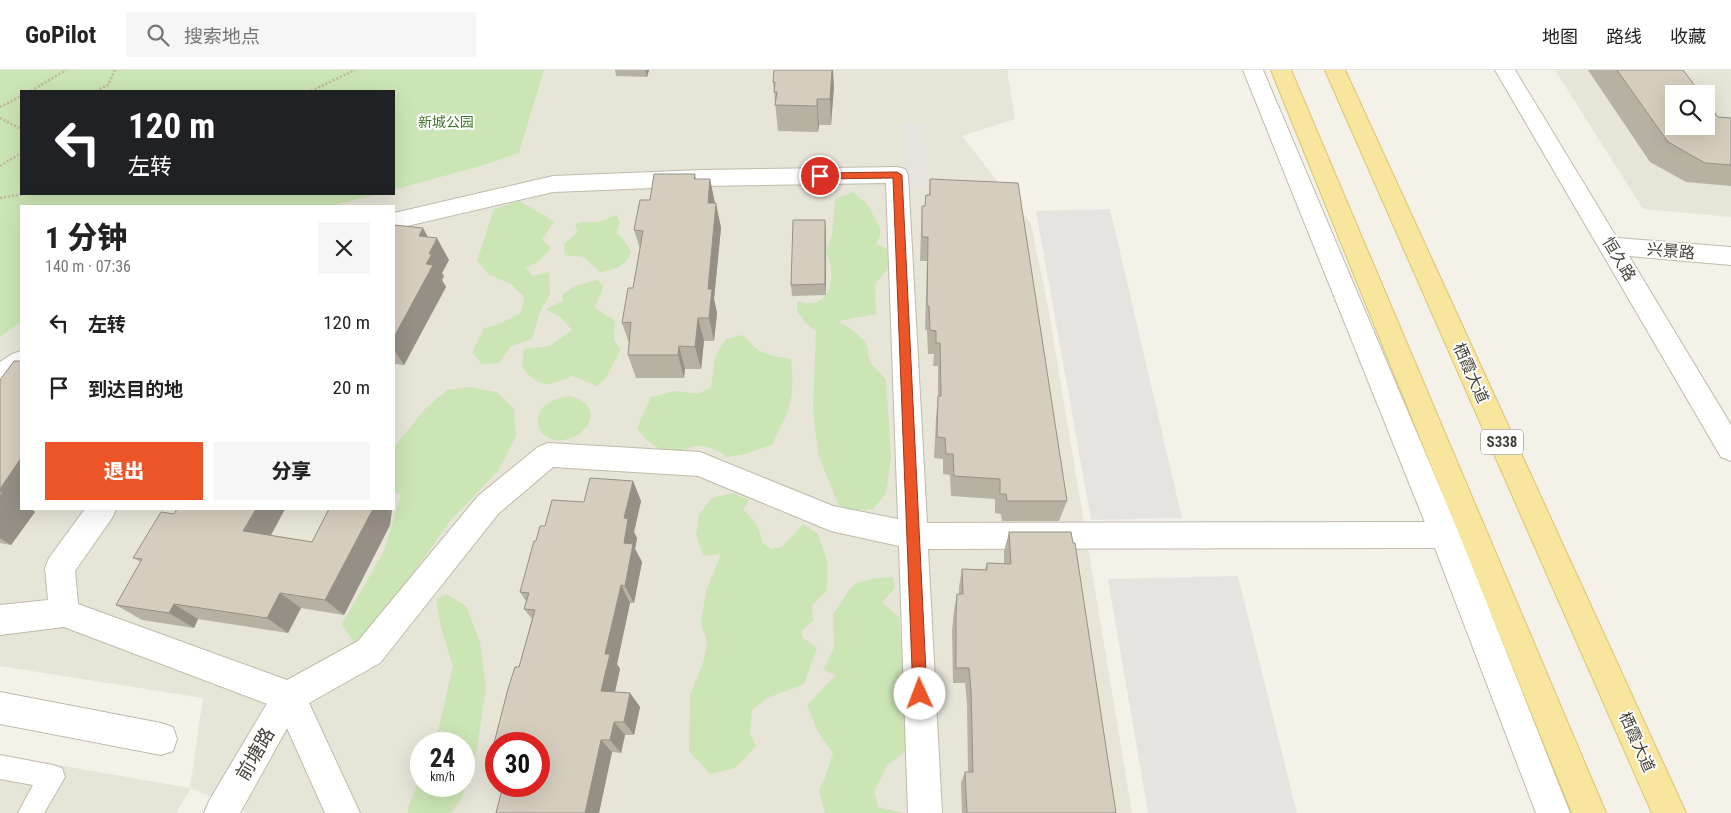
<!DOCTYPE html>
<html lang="zh">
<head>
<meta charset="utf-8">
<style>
	:root { --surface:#fff; --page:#f6f6f6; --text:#222; --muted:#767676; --line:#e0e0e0; --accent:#ec5528 }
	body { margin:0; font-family:"Roboto Condensed","Noto Sans SC",sans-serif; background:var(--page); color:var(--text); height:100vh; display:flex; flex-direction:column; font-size:19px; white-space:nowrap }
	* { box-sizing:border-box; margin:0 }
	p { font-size:16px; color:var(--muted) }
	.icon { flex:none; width:28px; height:28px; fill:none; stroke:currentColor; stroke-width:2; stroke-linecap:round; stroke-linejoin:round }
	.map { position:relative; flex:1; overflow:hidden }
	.sheet { position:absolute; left:20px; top:135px; width:375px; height:305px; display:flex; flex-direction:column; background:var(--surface); border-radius:0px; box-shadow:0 5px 20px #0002 }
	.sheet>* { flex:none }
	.banner { position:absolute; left:20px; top:20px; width:375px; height:105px; border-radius:0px; box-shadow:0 5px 20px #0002; background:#202124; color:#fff; overflow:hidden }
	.controls { position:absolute; left:1665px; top:15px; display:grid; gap:10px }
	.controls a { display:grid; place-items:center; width:50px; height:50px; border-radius:0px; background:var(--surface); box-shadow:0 5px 20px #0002; font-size:25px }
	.speed { position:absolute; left:410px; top:662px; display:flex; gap:10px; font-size:25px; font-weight:700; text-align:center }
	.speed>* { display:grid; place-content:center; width:65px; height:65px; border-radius:50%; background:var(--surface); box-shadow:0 5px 20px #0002; line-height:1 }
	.speed small { font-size:12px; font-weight:400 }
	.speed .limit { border:8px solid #d22; background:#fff; color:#111 }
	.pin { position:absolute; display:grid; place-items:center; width:42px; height:42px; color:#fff; margin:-21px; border:2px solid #fff; border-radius:50%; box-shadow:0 1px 5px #0007 }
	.me { position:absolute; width:55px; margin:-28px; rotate:358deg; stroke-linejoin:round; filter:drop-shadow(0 0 4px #0008) }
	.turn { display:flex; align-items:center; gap:18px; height:105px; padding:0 25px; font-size:22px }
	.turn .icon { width:65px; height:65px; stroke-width:2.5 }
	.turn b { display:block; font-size:35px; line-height:42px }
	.round { display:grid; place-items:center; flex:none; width:52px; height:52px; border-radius:0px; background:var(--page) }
	.summary { display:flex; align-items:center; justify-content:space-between; height:85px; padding:0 25px }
	h1 { font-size:30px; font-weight:800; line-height:38px }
	.button { display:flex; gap:10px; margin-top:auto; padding:10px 25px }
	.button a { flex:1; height:58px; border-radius:0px; background:var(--accent); color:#fff; font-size:20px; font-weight:800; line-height:58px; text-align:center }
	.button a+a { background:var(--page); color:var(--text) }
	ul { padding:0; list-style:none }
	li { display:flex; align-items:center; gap:15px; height:65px; padding:0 25px }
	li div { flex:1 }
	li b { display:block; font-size:19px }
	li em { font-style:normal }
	header { display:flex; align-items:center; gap:30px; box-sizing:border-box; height:70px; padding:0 25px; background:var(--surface); border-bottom:1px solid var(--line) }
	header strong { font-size:24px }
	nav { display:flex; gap:28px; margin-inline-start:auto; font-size:18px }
	.search { width:350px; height:45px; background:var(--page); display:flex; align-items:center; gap:12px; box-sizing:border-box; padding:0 18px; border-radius:0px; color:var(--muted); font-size:19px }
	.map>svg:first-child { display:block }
</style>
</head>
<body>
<header>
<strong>GoPilot</strong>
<div class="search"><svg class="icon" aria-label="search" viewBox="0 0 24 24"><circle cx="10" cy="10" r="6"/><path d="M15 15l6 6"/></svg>搜索地点</div>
<nav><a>地图</a><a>路线</a><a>收藏</a></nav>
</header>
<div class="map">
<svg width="1731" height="743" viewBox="0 0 1731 743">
	<rect width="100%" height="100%" fill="#f4f1e9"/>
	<g fill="#e7e4d8" fill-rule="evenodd">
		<path d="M544,0h463l8,49 -53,17 69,88 18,88 83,501h-884l-57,-25 -15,25h-176v-58l190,33 13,-90 -203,-32v-329l21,-15v187h373v-303h-63l47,-12h16v-4l90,-25 35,-12zM421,674h43v42h-43zM496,674h43v42h-43z"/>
		<path d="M1555,0h176v147l-88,-8zM1674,24h32v32h-32z"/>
	</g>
	<g fill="#cce5b5">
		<polygon points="0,0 544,0 519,83 484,95 394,120 394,21 21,21 21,124 378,124 331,136 21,136 21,252 0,267"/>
		<path d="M853,122l14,12 13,24v7l-4,9 12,5 3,15 -16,21 1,29 -38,7 16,10 12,11 4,20 16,18 5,77 -5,36 -13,16 -24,3 -11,-8 -20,-50 -5,-45 3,-78 -10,-8 -9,-12v-10c5,1 12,3 17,2 21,-5 20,-37 12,-52l6,-15 3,-37z"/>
		<polygon points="519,131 554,151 542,170 551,178 539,191 526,198 533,206 549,202 550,224 540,242 532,269 511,276 499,293 482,294 472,283 484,258 497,255 521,243 524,227 511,214 489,205 477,191 494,139"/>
		<path d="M617,145l3,8 -4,10 6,4 9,15c-5,14 -17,18 -31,20l-17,-15 -18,-2 -1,-11 14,-12 -3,-8 7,-2h16z"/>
		<path d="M598,210l5,6 -4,13 -5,8 21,14 -1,20 7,8 -15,29 -9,8 -24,-10c-26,10 -32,14 -51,-9l2,-18 26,-3 22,-16 -11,-12 -15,-9 17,-8 -1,-6 12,-9z"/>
		<path d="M743,265c17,20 23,20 48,24 2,20 3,40 -6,59 -4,9 -9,16 -12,26l-28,10 -19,3c-9,-8 -20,-12 -32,-11 -6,1 -10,5 -15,5 -18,3 -34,-10 -42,-23l14,-31 25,-6 22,3 13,-7 4,-30 11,-18z"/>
		<polygon points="468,317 497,322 514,339 516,366 498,401 449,452 367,569 353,571 342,554 384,481 401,424 394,422 394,377 426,338 447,320"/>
		<path d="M570,326c47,13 3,58 -24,40 -5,-2 -7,-7 -8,-12 -2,-19 17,-26 32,-28z"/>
		<path d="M733,423l16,7 -6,10c12,9 16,17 19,32l9,7 11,-2 21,-23 15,10 10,30 -1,27 -15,14 1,16 -12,10 2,7 14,10 -13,36 -37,14 -15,12 -2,23 6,13 -21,22 -25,6 -21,-23 1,-56 13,-32 4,-22 -6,-17 5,-33 15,-37 -17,2 -8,-20 3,-22 13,-16z"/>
		<path d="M893,507l2,11 -13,14 17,15 9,133 -20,14 -14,27 4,16 25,6h-78l-6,-23 6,-12 8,-25 -15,-21 -11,-27 29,-30 -13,-5 11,-21 -1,-36c8,-7 11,-18 18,-25 10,-10 29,-10 42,-11z"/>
		<polygon points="447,524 466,536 480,572 486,618 477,679 462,727 451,743 408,743 408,737 421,707 421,716 464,716 464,674 435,674 453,596 441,558 436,529"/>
	</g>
	<g fill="#e5e4e1">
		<polygon points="903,54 924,54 927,117 905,117"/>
		<polygon points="1110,139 1182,448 1091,450 1036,141"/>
		<polygon points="1238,506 1297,743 1148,743 1108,509"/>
	</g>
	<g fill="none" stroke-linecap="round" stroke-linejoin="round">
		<g stroke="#bfbaac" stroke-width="2">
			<polygon id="service" points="0,685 53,695 62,698 65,707 44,743 18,743 33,715 0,709"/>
		</g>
		<g stroke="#bfbaac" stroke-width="2">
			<g id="minor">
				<polygon points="1495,0 1515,0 1617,168 1731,177 1731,195 1629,186 1731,355 1731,391 1721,387"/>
				<polygon points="897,97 905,99 908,105 927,453 1445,452 1455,456 1460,465 1455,474 1445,478 928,479 942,743 908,743 899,476 831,461 698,406 553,397 498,444 380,593 309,633 360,743 325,743 278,638 64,557 0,565 0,535 48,530 45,498 49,488 85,439 116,439 112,448 75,501 78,534 287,610 358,571 478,426 538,377 548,373 700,382 833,436 898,449 886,113 703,116 553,122 394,159 394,143 553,106 703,100"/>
				<polygon points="21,281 21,305 9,315 0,318 0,292 12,284"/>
				<polygon points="0,622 161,653 173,657 177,669 173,681 161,685 0,654"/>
			</g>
		</g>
		<g stroke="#bfbaac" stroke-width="2">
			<g id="tertiary">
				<polygon points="1243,0 1263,0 1460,465 1570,743 1536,743 1430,465"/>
				<polygon points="289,610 300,615 305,626 240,743 204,743 209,731 278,615"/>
			</g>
		</g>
		<g stroke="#dcc46f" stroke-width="2">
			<g id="primary">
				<polygon points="1271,0 1291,0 1606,743 1572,743"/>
				<polygon points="1325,0 1345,0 1686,743 1652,743"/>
			</g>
		</g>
		<g stroke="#bfb69f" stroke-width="2.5" stroke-dasharray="2 2" stroke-linecap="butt">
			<polyline points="31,21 66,0"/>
			<polyline points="96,21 108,15 115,0"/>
			<polyline points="311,21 355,0"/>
			<polyline points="0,37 21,26"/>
			<polyline points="0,48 21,59"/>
			<polyline points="0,96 21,83"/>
			<polyline points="0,128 23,124"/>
		</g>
		<use href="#service" fill="#fff" fill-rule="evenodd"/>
		<use href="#minor" fill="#fff" fill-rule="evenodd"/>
		<use href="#tertiary" fill="#fff" fill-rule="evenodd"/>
		<use href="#primary" fill="#f8e59e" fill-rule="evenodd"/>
	</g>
	<g fill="#b7b1a4">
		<polygon points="615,0 649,0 647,7 616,6"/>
		<polygon points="1588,0 1683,0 1718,47 1731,48 1731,116 1686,112 1650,92"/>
		<polygon points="773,12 834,16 831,55 819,55 818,62 778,61"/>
		<polygon points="695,104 696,109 710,109 715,133 721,158 714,229 717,243 714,271 704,271 701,299 685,299 684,308 636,308 628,285 629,273 622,253 633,218 640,179 634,160 650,130"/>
		<polygon points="930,109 1067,431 1059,451 1002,451 1001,444 995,443 995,429 951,426 950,405 943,404 943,389 934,388 936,348 938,326 938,296 933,296 934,284 928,284 927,260 925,260 927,191 920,191 921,161 922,136 925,136 926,125 929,125"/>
		<polygon points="825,150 826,225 792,226 791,215"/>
		<polygon points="394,155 428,167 449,190 442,203 444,206 442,210 446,217 404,295 395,294 394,295"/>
		<polygon points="21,291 21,439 31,439 35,442 11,475 0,473 0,310"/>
		<polygon points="633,411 641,431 634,462 637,468 635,479 642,492 634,533 630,533 617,594 620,599 615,622 630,623 640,637 634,665 625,665 621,683 612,682 599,743 496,743 539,674 496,674 496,680 493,677 519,597 532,549 524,539 526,531 520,522 536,471 545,456 584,432"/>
		<polygon points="285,439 271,465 312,472 329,439 392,439 390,455 344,545 301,538 288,563 198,549 194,558 142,550 116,535 141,492 133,488 174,444"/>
		<polygon points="1009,462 1116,743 962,743 961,713 965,702 968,702 967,634 965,613 953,613 952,561 954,541 957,524 959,524 959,517 962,499 985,500 987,493 1004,494 1004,481"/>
	</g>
	<g fill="#959086">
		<polygon points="645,0 649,0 647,7"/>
		<polygon points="832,0 833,0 834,16 831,55 830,29"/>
		<polygon points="817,29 819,55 818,62 817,36"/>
		<polygon points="710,109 715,134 708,133"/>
		<polygon points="716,133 721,158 714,229 717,243 714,271 709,248 708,219"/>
		<polygon points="825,150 826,162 826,225 825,214"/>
		<polygon points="423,158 433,176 437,168 449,190 442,203 444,206 442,210 446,217 404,295 394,280 394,267 426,194 419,166"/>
		<polygon points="698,248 704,271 701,299 695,277"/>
		<polygon points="679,276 685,299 684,308 678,285"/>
		<polygon points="21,388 21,439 31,439 35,442 11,475 0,468 0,419"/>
		<polygon points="633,411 641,431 634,462 637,468 635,479 642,492 634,533 625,516 624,473 624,448"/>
		<polygon points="256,439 285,439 264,478 243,461"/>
		<polygon points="373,439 392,439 390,455 344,545 325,530"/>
		<polygon points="621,515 630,533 617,594 620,599 612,635 601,621 605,584"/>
		<polygon points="280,523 301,538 288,563 267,548"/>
		<polygon points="174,534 198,549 194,558 169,543"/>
		<polygon points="630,623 640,637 634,665 624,652"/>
		<polygon points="614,652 625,665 621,683 610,670"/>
		<polygon points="601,670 612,682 599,743 585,743"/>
	</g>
	<g fill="#d5cebf" stroke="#959086">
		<polygon points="774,0 832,0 830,29 817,29 817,36 775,35 777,22 774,22 775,12 773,12"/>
		<polygon points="1617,0 1683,0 1701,24 1674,24 1674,56 1706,56 1706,31 1718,47 1731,48 1731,95 1705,93 1668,72"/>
		<polygon points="654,104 695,104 694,109 710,109 708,133 716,133 708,219 712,219 709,248 698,248 695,277 679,276 678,285 628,285 631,252 622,253 628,218 633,218 643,161 634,160 640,130 650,130"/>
		<polygon points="930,109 1018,113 1067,431 1007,431 1006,424 1000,424 1000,409 954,406 953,384 946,384 945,368 937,367 938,326 941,326 940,273 936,273 936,261 930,260 929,236 927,236 928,167 922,167 922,136 925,136 926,125 930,125"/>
		<polygon points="793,150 825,150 825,214 791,215"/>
		<polygon points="394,155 423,158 419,166 437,168 429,184 432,184 426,194 433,195 394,267"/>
		<polygon points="14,291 21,291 21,388 0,419 0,310"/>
		<polygon points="590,408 633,411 624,448 628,449 624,473 633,474 625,516 621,515 605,584 610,584 601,621 630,623 624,652 614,652 610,670 601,670 585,743 496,743 503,716 539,716 539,674 496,674 496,677 493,677 508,619 515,597 519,597 535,540 524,539 529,523 520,522 534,471 536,471 540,456 545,456 552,430 584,432"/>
		<polygon points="0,422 3,422 0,426"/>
		<polygon points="177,439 256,439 243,461 312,472 329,439 373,439 325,530 280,523 267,548 174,534 169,543 116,535 142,489 133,488 161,442 174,444"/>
		<polygon points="1009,462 1071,462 1073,473 1075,473 1116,743 967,743 965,702 973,702 971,620 969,598 956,598 956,544 957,524 963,524 962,499 987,500 987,493 1011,494"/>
	</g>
	<polygon fill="#ec5528" stroke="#99371a" points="897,102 902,105 927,624 925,629 920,631 915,629 913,624 893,108 820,109 815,106 820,103"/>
	<g text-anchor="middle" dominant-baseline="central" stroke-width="4" stroke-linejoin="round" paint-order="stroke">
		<g font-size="14" fill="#44752f" stroke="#fff">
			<text x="446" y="52">新城公园</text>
		</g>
		<rect fill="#fff" stroke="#7e7b74" stroke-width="1" x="1481" y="359.5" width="42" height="25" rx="4"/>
		<g font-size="15" font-weight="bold" fill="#474238">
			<text x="1502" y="372">S338</text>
		</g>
		<g font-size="16" fill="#474238" stroke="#fff">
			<text transform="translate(1671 181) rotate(5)">兴景路</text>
			<text transform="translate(1619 189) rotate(59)">恒久路</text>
			<text transform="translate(1471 303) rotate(66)">栖霞大道</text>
			<text transform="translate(1637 672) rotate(66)">栖霞大道</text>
		</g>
		<g font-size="19" fill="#474238" stroke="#fff">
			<text transform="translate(255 684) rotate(-60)">前塘路</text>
		</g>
	</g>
</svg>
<div class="controls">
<a><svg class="icon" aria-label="search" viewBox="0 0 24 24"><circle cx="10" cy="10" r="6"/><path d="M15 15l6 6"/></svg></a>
</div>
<div class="speed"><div>24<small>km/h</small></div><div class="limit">30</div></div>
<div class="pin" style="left:820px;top:106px;background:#d93025"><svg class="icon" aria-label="arrive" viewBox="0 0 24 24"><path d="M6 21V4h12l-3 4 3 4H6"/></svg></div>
<svg class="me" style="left:920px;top:624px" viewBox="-20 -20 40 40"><circle r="19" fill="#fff"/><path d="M0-13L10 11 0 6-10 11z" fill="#ec5528"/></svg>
<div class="banner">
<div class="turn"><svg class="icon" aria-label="left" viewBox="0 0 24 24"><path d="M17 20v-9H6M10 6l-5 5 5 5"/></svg><div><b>120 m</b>左转</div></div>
</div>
<section class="sheet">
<div class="summary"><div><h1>1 分钟</h1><p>140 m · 07:36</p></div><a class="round"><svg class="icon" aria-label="close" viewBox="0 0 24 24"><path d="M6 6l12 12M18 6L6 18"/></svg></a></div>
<ul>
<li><svg class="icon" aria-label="left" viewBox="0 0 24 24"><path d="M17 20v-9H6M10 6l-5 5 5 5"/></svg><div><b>左转</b></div><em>120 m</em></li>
<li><svg class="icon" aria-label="arrive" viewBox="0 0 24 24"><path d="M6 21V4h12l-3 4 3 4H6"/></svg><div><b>到达目的地</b></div><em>20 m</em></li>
</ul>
<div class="button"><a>退出</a><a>分享</a></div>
</section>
</div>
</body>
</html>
